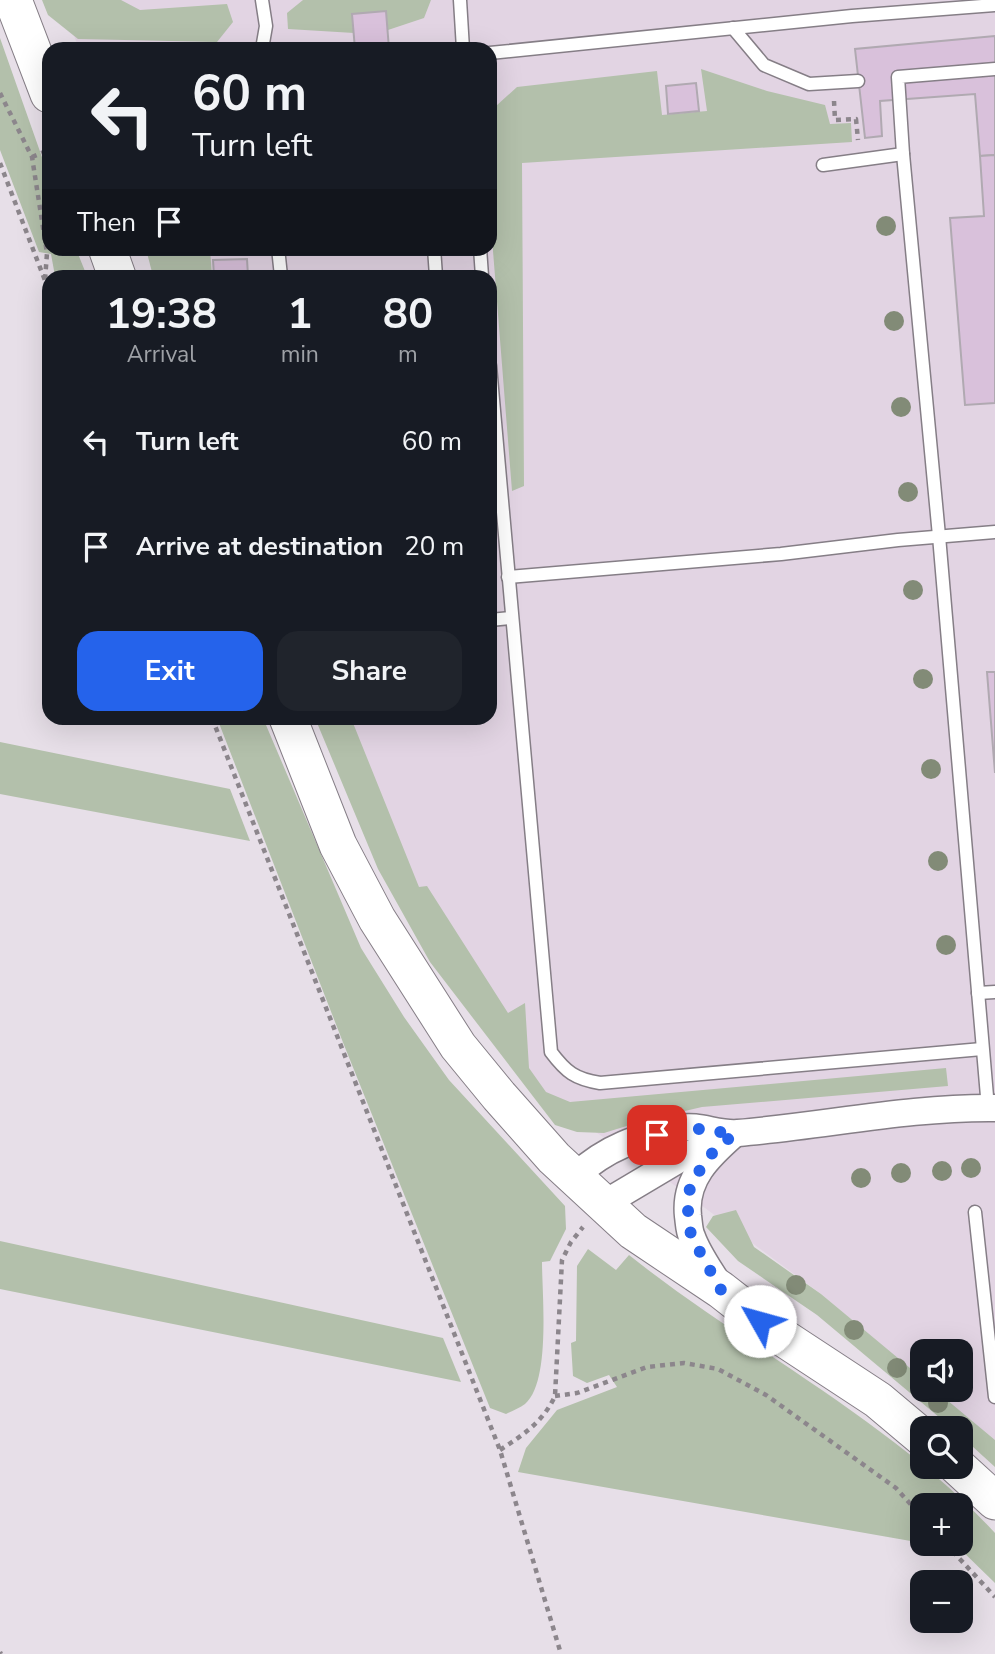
<!DOCTYPE html>
<html lang="en">
<head>
<meta charset="utf-8">
<style>
	:root { --surface:#171b24; --page:#20242c; --text:#f1f3f6; --muted:#9ea1a6; --accent:#2563eb }
	body { margin:0; font-family:"Nunito Sans",sans-serif; background:var(--page); color:var(--text); height:100vh; display:flex; flex-direction:column; font-size:26px; white-space:nowrap }
	* { box-sizing:border-box; margin:0 }
	p { font-size:23px; color:var(--muted) }
	.icon { flex:none; width:38px; height:38px; fill:none; stroke:currentColor; stroke-width:2; stroke-linecap:round; stroke-linejoin:round }
	.map { position:relative; flex:1; overflow:hidden }
	.side { position:absolute; left:42px; top:270px; width:455px; height:455px; display:flex; flex-direction:column; background:var(--surface); border-radius:21px; box-shadow:0 7px 28px #0002 }
	.side>* { flex:none }
	.banner { position:absolute; left:42px; top:42px; width:455px; height:214px; border-radius:21px; box-shadow:0 7px 28px #0002; background:#171b24; color:var(--text); overflow:hidden }
	.buttons { position:absolute; left:910px; top:1339px; display:grid; gap:14px }
	.buttons a { display:grid; place-items:center; width:63px; height:63px; border-radius:14px; background:var(--surface); box-shadow:0 7px 28px #0002; font-size:35px }
	.pin { position:absolute; display:grid; place-items:center; width:60px; height:60px; color:#fff; margin:-30px; border-radius:14px; box-shadow:0 4px 10px #0006 }
	.me { position:absolute; width:77px; margin:-38px; rotate:308deg; stroke-linejoin:round; filter:drop-shadow(0 0 5px #0008) }
	.turn { display:flex; align-items:center; gap:24px; height:147px; padding:0 35px; font-size:32px }
	.turn .icon { width:91px; height:91px; stroke-width:2.5 }
	.turn b { display:block; font-size:49px; line-height:60px }
	.then { display:flex; align-items:center; height:66px; padding:0 35px; background:#0003; gap:14px; font-size:26px }
	.eta { display:flex; justify-content:space-evenly; align-items:center; height:119px; text-align:center }
	.eta b { font-size:42px; font-weight:700; line-height:49px }
	.primary-button { display:flex; gap:14px; margin-top:auto; padding:14px 35px }
	.primary-button a { flex:1; height:80px; border-radius:21px; background:var(--accent); color:#fff; font-size:28px; font-weight:700; line-height:80px; text-align:center }
	.primary-button a+a { background:var(--page); color:var(--text) }
	ul { padding:0; list-style:none }
	li { display:flex; align-items:center; gap:21px; height:105px; padding:0 35px }
	li div { flex:1 }
	li b { display:block; font-size:26px }
	li em { font-style:normal }
	.map>svg:first-child { display:block }
</style>
</head>
<body>
<div class="map">
<svg width="995" height="1654" viewBox="0 0 995 1654">
	<rect width="100%" height="100%" fill="#e7dfe8"/>
	<polygon fill="#e2d4e3" points="61,0 995,0 995,1440 934,1390 961,1390 961,1351 922,1351 922,1379 821,1294 670,1182 536,1092 473,1009 336,718 490,718 490,276 163,276 152,249 490,248 490,49 79,49"/>
	<g fill="#b3c0ab">
		<polygon points="42,0 121,0 140,10 227,4 233,22 217,42 78,39 48,15"/>
		<polygon points="303,0 431,0 424,18 388,30 385,11 353,14 354,33 288,29 287,13"/>
		<polygon points="0,38 49,177 49,248 76,249 87,276 55,276 51,254 39,252 0,150"/>
		<polygon points="701,69 767,91 825,105 830,124 851,123 852,142 522,163 524,486 512,491 490,213 490,116 496,106 517,87 657,71 662,115 707,111"/>
		<polygon points="146,249 210,249 212,276 153,276"/>
		<path d="M217,718h46l98,230 43,69 45,63 116,126 1,23 -16,32 -8,1c0,32 9,120 -17,142 -5,4 -13,7 -19,10l-16,-6 -146,-363z"/>
		<polygon points="315,718 351,718 419,887 427,886 508,1013 525,1003 529,1068 546,1092 570,1102 946,1068 948,1086 702,1107 646,1120 604,1133 577,1132 555,1125 430,962 378,869"/>
		<polygon points="0,742 230,789 250,841 0,794"/>
		<polygon points="736,1210 754,1247 821,1294 922,1378 922,1390 935,1390 995,1440 995,1467 961,1436 961,1428 952,1428 817,1315 738,1261 706,1227 713,1216"/>
		<polygon points="0,1241 443,1338 461,1382 0,1289"/>
		<path d="M588,1249l28,21 13,-15c119,95 262,165 366,278v50l-40,-39h6v-39h-39v38l-404,-71 8,-24 31,-38 60,-23 -8,-12 -22,8 -14,-7 -2,-33 5,-2 1,-75z"/>
	</g>
	<g fill="#d9c1db" stroke="#b0a9b1" stroke-width="2">
		<polygon points="386,11 389,49 355,49 352,14"/>
		<polygon points="995,36 995,155 980,156 975,94 880,101 882,136 865,138 855,49"/>
		<polygon points="696,83 699,111 668,114 666,86"/>
		<polygon points="995,155 995,403 965,405 950,218 984,216 980,156"/>
		<polygon points="349,248 401,248 401,249 349,253"/>
		<polygon points="247,259 248,276 214,276 213,260"/>
		<polygon points="987,672 995,672 995,773"/>
	</g>
	<g fill="none" stroke-linecap="round" stroke-linejoin="round">
		<g stroke="#857e86" stroke-width="15">
			<g id="service">
				<polyline points="460,0 463,49"/>
				<polyline points="733,28 764,65 809,84 858,81"/>
				<polyline points="262,49 266,26 262,0"/>
				<polyline points="490,53 852,16 995,5"/>
				<polyline points="823,165 903,154"/>
				<polyline points="278,248 281,276"/>
				<polyline points="434,248 436,276"/>
				<polyline points="480,248 482,276"/>
				<path d="M490,366l61,686c15,20 24,27 49,31l382,-34"/>
				<polyline points="508,577 781,554 898,540 995,532"/>
				<polyline points="490,620 511,618"/>
				<polyline points="978,993 995,992"/>
				<polyline points="988,1108 939,536 903,154 898,77 995,69"/>
				<polyline points="975,1212 995,1397"/>
			</g>
		</g>
		<g stroke="#857e86" stroke-width="29">
			<g id="minor">
				<path d="M574,1177c34,-31 62,-39 106,-49 18,-4 39,7 58,5 86,-7 171,-26 257,-25"/>
				<polyline points="602,1205 681,1158 720,1140"/>
				<path d="M719,1285c-9,-15 -21,-31 -27,-48 -3,-6 -3,-14 -4,-21 -4,-37 21,-60 46,-82"/>
			</g>
		</g>
		<g stroke="#857e86" stroke-width="39">
			<g id="secondary">
				<polyline points="13,0 49,94"/>
				<polyline points="107,248 117,276"/>
				<polyline points="288,718 338,845 377,919 458,1046 499,1096 554,1158 633,1231 721,1290 776,1333 878,1400 922,1437"/>
				<polyline points="957,1466 995,1501"/>
			</g>
		</g>
		<g stroke="#8c868c" stroke-width="4.5" stroke-dasharray="5 5" stroke-linecap="butt">
			<polyline points="0,93 32,157 47,253 45,280"/>
			<polyline points="834,101 835,120 856,119 858,140"/>
			<polyline points="32,157 49,150"/>
			<polyline points="0,163 49,291"/>
			<polyline points="212,718 500,1450 561,1654"/>
			<polyline points="555,1396 577,1393 647,1367 684,1363 718,1369 766,1395 896,1488 922,1517"/>
			<path d="M500,1450c23,-15 43,-28 55,-54l7,-136 9,-18 12,-15"/>
			<polyline points="946,1544 995,1597"/>
			<polyline points="0,1652 1,1654"/>
		</g>
		<use href="#service" stroke="#fff" stroke-width="12"/>
		<use href="#minor" stroke="#fff" stroke-width="26"/>
		<use href="#secondary" stroke="#fff" stroke-width="37"/>
	</g>
	<g fill="#828b77">
		<circle cx="886" cy="226" r="10"/>
		<circle cx="894" cy="321" r="10"/>
		<circle cx="901" cy="407" r="10"/>
		<circle cx="908" cy="492" r="10"/>
		<circle cx="913" cy="590" r="10"/>
		<circle cx="923" cy="679" r="10"/>
		<circle cx="931" cy="769" r="10"/>
		<circle cx="938" cy="861" r="10"/>
		<circle cx="946" cy="945" r="10"/>
		<circle cx="971" cy="1168" r="10"/>
		<circle cx="942" cy="1171" r="10"/>
		<circle cx="901" cy="1173" r="10"/>
		<circle cx="861" cy="1178" r="10"/>
		<circle cx="796" cy="1285" r="10"/>
		<circle cx="854" cy="1330" r="10"/>
		<circle cx="897" cy="1368" r="10"/>
		<circle cx="938" cy="1403" r="10"/>
	</g>
	<g fill="none" stroke-linecap="round" stroke-linejoin="round">
		<polyline stroke="#2563eb" stroke-width="12" stroke-dasharray="0 21.6" points="657,1135 684,1127 734,1134 709,1156 691,1184 687,1202 691,1236 721,1290 760,1321"/>
	</g>
</svg>
<div class="buttons">
<a><svg class="icon" aria-label="sound" viewBox="0 0 24 24"><path d="M4 9h4l5-4v14l-5-4H4zM17 9q2 3 0 6"/></svg></a>
<a><svg class="icon" aria-label="search" viewBox="0 0 24 24"><circle cx="10" cy="10" r="6"/><path d="M15 15l6 6"/></svg></a>
<a>+</a>
<a>−</a>
</div>
<div class="pin" style="left:657px;top:1135px;background:#d93025"><svg class="icon" aria-label="arrive" viewBox="0 0 24 24"><path d="M6 21V4h12l-3 4 3 4H6"/></svg></div>
<svg class="me" style="left:760px;top:1321px" viewBox="-20 -20 40 40"><circle r="19" fill="#fff"/><path d="M0-13L10 11 0 6-10 11z" fill="#2563eb"/></svg>
<div class="banner">
<div class="turn"><svg class="icon" aria-label="left" viewBox="0 0 24 24"><path d="M17 20v-9H6M10 6l-5 5 5 5"/></svg><div><b>60 m</b>Turn left</div></div>
<div class="then">Then<svg class="icon" aria-label="arrive" viewBox="0 0 24 24"><path d="M6 21V4h12l-3 4 3 4H6"/></svg></div>
</div>
<section class="side">
<div class="eta">
<div><b>19:38</b><p>Arrival</p></div>
<div><b>1</b><p>min</p></div>
<div><b>80</b><p>m</p></div>
</div>
<ul>
<li><svg class="icon" aria-label="left" viewBox="0 0 24 24"><path d="M17 20v-9H6M10 6l-5 5 5 5"/></svg><div><b>Turn left</b></div><em>60 m</em></li>
<li><svg class="icon" aria-label="arrive" viewBox="0 0 24 24"><path d="M6 21V4h12l-3 4 3 4H6"/></svg><div><b>Arrive at destination</b></div><em>20 m</em></li>
</ul>
<div class="primary-button"><a>Exit</a><a>Share</a></div>
</section>
</div>
</body>
</html>
